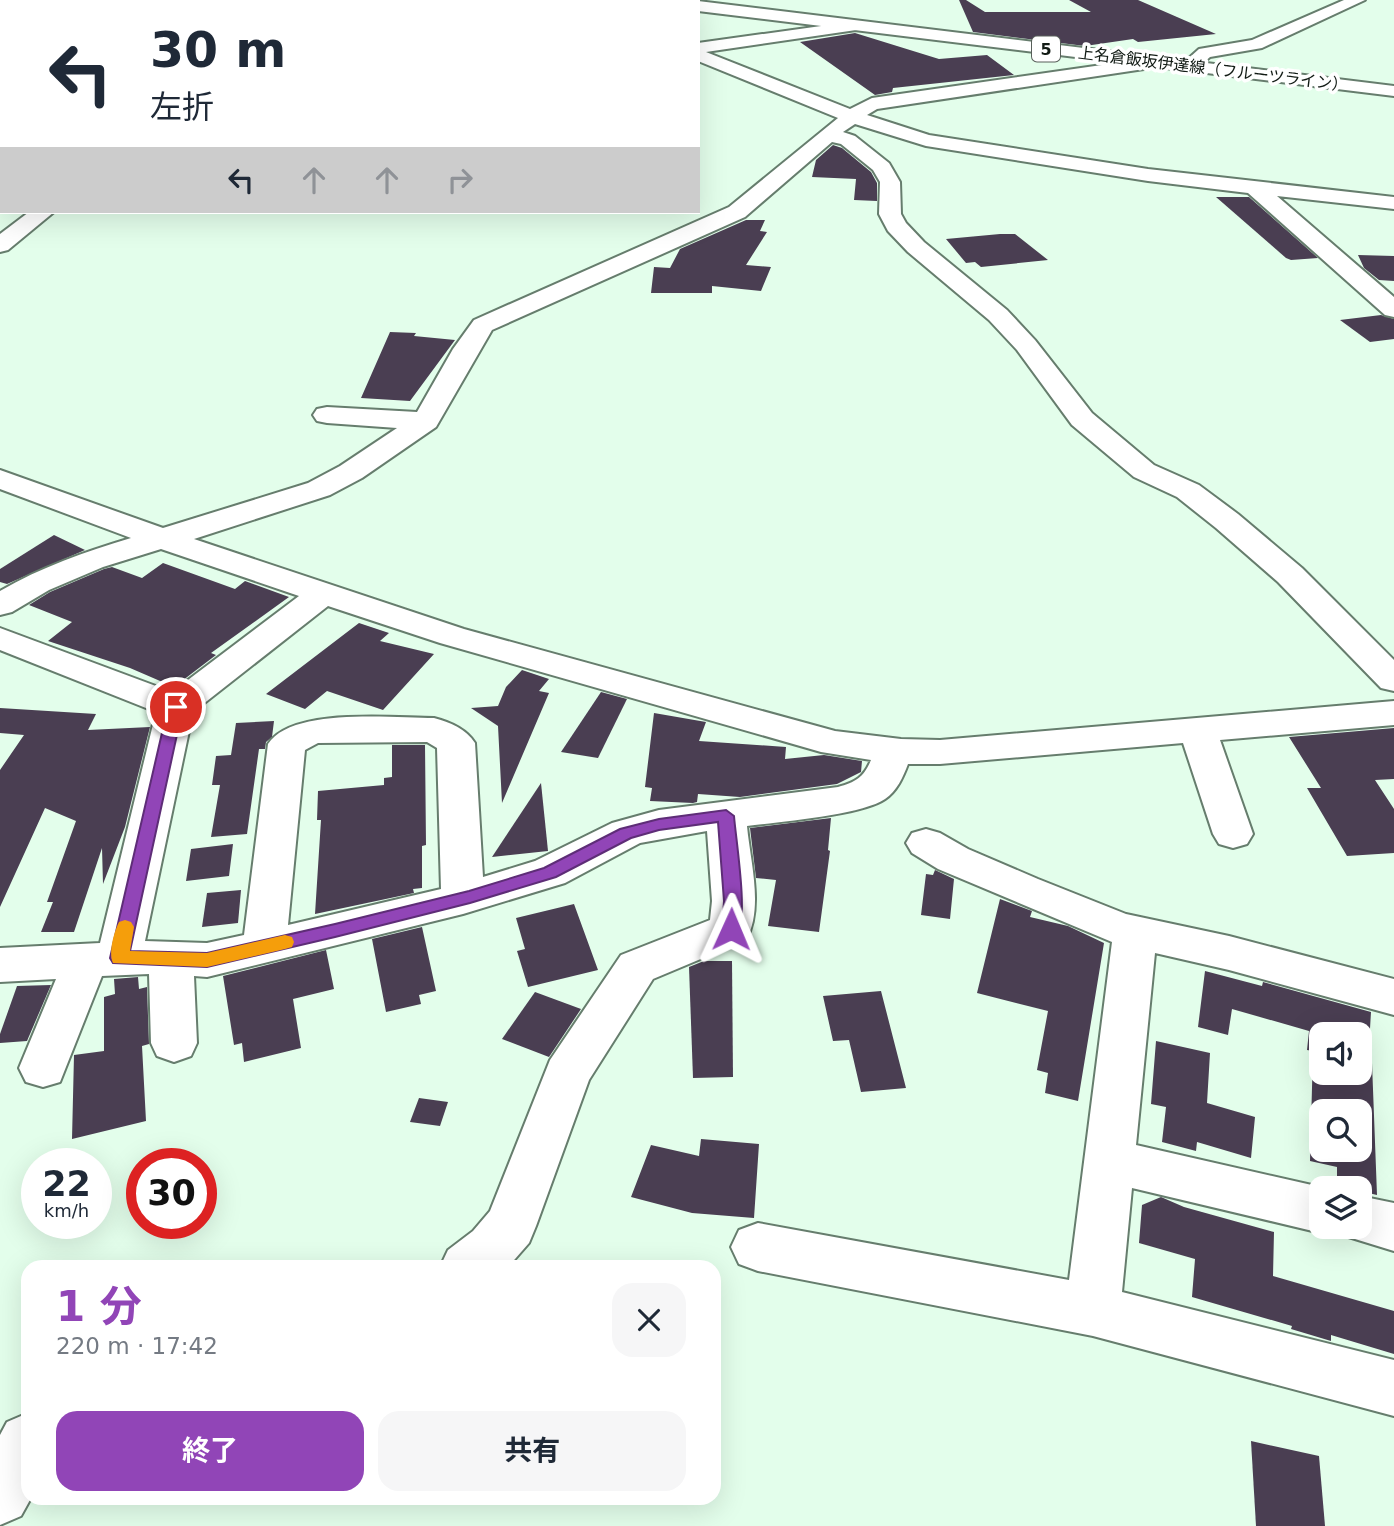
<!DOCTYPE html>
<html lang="ja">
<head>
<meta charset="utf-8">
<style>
	:root { --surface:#fff; --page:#f6f6f7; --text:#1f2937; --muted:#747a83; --accent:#9145b7 }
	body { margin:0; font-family:"DejaVu Sans","Noto Sans JP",sans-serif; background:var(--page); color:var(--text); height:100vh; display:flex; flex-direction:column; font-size:26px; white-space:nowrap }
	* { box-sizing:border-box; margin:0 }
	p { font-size:23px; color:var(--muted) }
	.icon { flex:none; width:38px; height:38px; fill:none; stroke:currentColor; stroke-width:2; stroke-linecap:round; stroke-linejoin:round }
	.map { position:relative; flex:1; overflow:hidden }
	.side { position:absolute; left:21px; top:1260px; width:700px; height:245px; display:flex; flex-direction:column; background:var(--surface); border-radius:21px; box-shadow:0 7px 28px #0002 }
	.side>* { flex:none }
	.guide { position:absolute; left:0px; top:0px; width:700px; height:214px; box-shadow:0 7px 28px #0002; background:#fff; color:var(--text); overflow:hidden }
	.tools { position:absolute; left:1309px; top:1022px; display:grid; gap:14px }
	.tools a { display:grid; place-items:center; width:63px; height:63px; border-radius:14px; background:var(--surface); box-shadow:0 7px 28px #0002; font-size:35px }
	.speed { position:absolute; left:21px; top:1148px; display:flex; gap:14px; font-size:35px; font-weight:700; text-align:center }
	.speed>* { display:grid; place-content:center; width:91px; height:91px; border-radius:50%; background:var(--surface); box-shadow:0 7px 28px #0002; line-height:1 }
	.speed small { font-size:18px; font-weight:400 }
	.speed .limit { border:10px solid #d22; background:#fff; color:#111 }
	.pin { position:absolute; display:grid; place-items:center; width:60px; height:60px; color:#fff; margin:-30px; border:4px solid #fff; border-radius:50%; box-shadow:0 2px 7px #0007 }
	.me { position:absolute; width:77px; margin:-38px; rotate:1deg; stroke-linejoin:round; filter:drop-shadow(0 0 5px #0008) }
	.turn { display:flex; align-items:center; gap:24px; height:147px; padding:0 35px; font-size:32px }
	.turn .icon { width:91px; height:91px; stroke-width:2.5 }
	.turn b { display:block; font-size:49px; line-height:60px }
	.lanes { display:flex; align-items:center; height:66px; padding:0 35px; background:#0003; justify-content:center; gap:35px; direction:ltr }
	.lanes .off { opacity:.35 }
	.round { display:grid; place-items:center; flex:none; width:74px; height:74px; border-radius:21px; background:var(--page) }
	.overview { display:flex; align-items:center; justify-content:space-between; height:119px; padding:0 35px }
	h1 { font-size:42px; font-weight:700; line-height:52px; color:var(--accent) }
	.action { display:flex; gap:14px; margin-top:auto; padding:14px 35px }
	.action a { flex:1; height:80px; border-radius:21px; background:var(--accent); color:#fff; font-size:28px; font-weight:700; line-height:80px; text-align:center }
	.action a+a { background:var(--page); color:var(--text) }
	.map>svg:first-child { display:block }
</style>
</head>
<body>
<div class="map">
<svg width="1394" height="1526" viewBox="0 0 1394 1526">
	<rect width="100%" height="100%" fill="#e3feeb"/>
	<g fill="#4a3e52" fill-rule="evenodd">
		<polygon points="959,0 966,0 985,12 1091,12 1069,0 1138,0 1216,34 1138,42 1133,39 1085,46 973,32"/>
		<polygon points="855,33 939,59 987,55 1014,75 893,88 892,92 875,95 800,42"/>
		<polygon points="833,145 842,148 871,172 877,183 877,201 854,200 856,179 812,177 816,160"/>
		<polygon points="1216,197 1249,197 1318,258 1291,260 1286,258"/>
		<polygon points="746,220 765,220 760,231 767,232 746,265 771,267 761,291 712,286 712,293 651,293 654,267 670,268 680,249"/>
		<polygon points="1000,234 1015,234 1048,260 981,267 975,262 966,263 946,239"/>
		<polygon points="1358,255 1394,256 1394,281 1379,280 1364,268"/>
		<polygon points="1381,315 1394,319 1394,339 1370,342 1340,320"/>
		<polygon points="390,332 416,333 414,336 455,340 410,401 361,398"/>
		<polygon points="54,535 85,550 7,584 0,582 0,569"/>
		<polygon points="163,563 235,589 245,581 289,597 211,653 216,655 174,687 130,668 48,641 72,622 29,605 50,592 104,569 112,567 142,578"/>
		<polygon points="359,623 389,633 380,641 434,654 383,710 327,691 305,709 266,694"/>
		<polygon points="522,670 549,679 539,691 549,693 502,803 498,726 471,708 498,706 506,687"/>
		<polygon points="601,692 627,699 598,758 561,752"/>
		<polygon points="0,708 96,714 88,730 150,727 125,827 103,884 102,848 74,932 41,932 53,902 47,902 76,821 45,808 0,907 0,770 24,735 0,733"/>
		<polygon points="654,713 706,722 699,741 786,747 785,759 824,755 862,761 861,772 837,784 740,797 698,794 697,802 693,803 650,801 652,788 645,787"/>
		<polygon points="274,721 272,737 266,742 265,749 259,749 247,834 211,837 220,785 212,785 216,756 231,755 236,723"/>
		<polygon points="1394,728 1394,779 1375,780 1394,809 1394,853 1347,856 1307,788 1321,788 1289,737"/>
		<polygon points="392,745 425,745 426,845 422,846 422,888 413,889 414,893 315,914 321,820 317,820 318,791 384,785 384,778 392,777"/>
		<polygon points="541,783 548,851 492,857"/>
		<polygon points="831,818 828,850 830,851 819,932 768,926 776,880 756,878 750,828"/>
		<polygon points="233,844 229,876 186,881 191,849"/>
		<polygon points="935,870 954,879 950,919 921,915 926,874 933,875"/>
		<polygon points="241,890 238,923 202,927 207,893"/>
		<polygon points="1000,899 1032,911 1030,917 1068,926 1104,943 1078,1101 1045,1093 1048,1073 1037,1070 1048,1011 977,993"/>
		<polygon points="574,904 598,970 528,987 517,951 525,949 516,918"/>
		<polygon points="422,927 436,991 419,995 421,1004 386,1012 372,939"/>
		<polygon points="326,950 334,989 293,999 301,1048 244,1062 242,1043 234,1045 223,976"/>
		<polygon points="704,961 732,961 733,1077 693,1078 689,967"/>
		<path d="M1205,971l57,15 1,-4 108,30 -3,50 4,1 5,132 -17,-4v-3l-23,-3v-18l-27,-6 3,-110 -6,-1 2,-19 -77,-22 -4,26 -30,-8zM1321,1034h39v39h-39zM1321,1111h39v39h-39z"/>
		<polygon points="138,977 139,989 147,987 149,1044 142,1046 146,1121 72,1139 74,1055 104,1051 104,997 115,994 114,979"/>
		<polygon points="51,985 27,1041 0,1043 0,1034 17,986"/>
		<polygon points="881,991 906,1088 861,1092 849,1040 833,1041 823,996"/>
		<polygon points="535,992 581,1009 549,1057 502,1039"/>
		<polygon points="1156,1041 1210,1053 1207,1103 1255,1117 1251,1158 1197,1142 1196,1151 1162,1142 1166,1107 1151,1104"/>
		<polygon points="419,1098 448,1102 440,1126 410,1122"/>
		<polygon points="701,1139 759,1144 754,1218 692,1213 631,1197 651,1145 699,1156"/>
		<polygon points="1161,1197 1184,1207 1274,1232 1273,1276 1394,1311 1394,1354 1331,1335 1331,1341 1291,1329 1292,1326 1192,1297 1195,1259 1139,1243 1142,1205"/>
		<polygon points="1251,1441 1319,1456 1325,1526 1256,1526"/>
	</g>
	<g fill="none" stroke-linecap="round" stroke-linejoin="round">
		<g stroke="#667d6d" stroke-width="4">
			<g id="minor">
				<polygon points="198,0 214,0 197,2"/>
				<polygon points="322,0 342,0 344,2 323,2"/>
				<polygon points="510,0 532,0 508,2"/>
				<polygon points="1344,0 1365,0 1262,48 1210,57 1195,70 1189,71 1180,66 1199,49 1252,40"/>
				<path d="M857,21l8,5 -2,3 -157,23 144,57 22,-11 286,-41 9,5 -3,4 -287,43 -10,6 62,20 219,34 246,28v12l-117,-13 117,101v20l-9,-2 -137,-122 -100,-12 -222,-35 -71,-22 -12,8 12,4 34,27 11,19 1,32 5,9 18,19 83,68 28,30 57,73 62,52 45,20 39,29 64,54 92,92v31l-13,-3 -103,-106 -62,-54 -39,-31 -43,-20 -62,-52 -55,-75 -28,-30 -81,-68 -20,-21 -9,-17 1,-32 -7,-12 -32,-26 -9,-2 -87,75 -253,113 -56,97 -74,51 -32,17 -136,44 270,90 371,102 66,8 39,1 454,-39v24l-174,15 33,94 -6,10 -14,4 -14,-4 -6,-10 -30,-91 -243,21h-32c-5,13 -11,27 -23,35 -23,16 -107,23 -138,27 3,34 17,83 -1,114l-93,39 -64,101 -53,146 -7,17 -21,24h-68l8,-17 25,-19 17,-20 60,-151 71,-105 89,-35 2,-19 -5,-70 -67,12 -75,40 -102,31 -256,63 -13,-1 3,67 -6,13 -17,6 -17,-6 -6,-13 -2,-69 -47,2 -42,106 -17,5 -17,-5 -7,-14 37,-89 -56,3v-34l100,-5 56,-231 -156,-62v-22l172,64 127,-96 -138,-47 -58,18 -54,23 -37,22 -12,3v-24c41,-24 85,-39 131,-53l-131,-49v-19l163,58 145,-45 32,-17 57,-38 -70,-5 -10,-2 -4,-6 4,-6 10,-2 90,5 36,-63 21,-29 255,-113 109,-89 -140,-57v-18zM328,606l112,37 381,109 50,8c-7,17 -15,22 -33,27l-179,23 -47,13 -77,38 -52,16 -8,-134c-9,-14 -25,-21 -41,-25 -41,0 -142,-11 -166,26l-24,191 -37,8 -62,-2 48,-229zM427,742l10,6 4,141 -153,36 17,-175 13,-7z"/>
				<polygon points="2,26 2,36 0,37 0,27"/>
				<rect x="0" y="117" width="2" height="12"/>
				<polygon points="29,212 54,212 8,250 0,252 0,234"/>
				<polygon points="926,829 940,833 968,849 1038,879 1126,914 1229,936 1394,979 1394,1015 1229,970 1155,953 1136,1145 1325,1188 1321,1188 1321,1227 1360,1227 1360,1196 1394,1203 1394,1251 1342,1235 1338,1227 1321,1233 1132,1188 1122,1292 1394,1360 1394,1416 1093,1336 758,1271 739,1264 731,1247 739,1230 758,1223 1069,1280 1112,942 938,869 912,853 906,843 912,833"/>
				<polygon points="28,1413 28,1498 31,1498 21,1516 0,1525 0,1435 7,1422"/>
			</g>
		</g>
		<g stroke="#667d6d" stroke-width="4">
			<g id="major">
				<polygon points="642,0 670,0 672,2 643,2"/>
				<polygon points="698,1 1394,86 1394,96 698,11"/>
			</g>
		</g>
		<use href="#minor" fill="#fff" fill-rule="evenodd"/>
		<use href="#major" fill="#fff" fill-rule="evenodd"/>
	</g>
	<path fill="#9145b7" stroke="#5e2d77" stroke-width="2" d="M176,702l7,5 -53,244 77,2 128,-29 134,-33 75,-23 76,-39 39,-10 67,-9 8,6c2,25 14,98 4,118h-13l-3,-5 2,-28 -6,-79 -59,8 -28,8 -75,39 -86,26 -135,34 -128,30 -94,-4 -3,-5 58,-251z"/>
	<path fill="#f59e0b" d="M125,920l6,2 3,5 -4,24 77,2 78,-18 7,2 2,5 -2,5 -7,2 -78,18 -94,-4c-5,-10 1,-31 6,-41z"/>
	<g text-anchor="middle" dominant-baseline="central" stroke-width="7" stroke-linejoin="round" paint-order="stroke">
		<rect fill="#fff" stroke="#585f5a" stroke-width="2" x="1032" y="36.5" width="28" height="25" rx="5"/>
		<g font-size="16" font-weight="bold" fill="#111a14">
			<text x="1046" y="49">5</text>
		</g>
		<g font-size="16" fill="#111a14" stroke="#fff">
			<text transform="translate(1213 69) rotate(7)">上名倉飯坂伊達線（フルーツライン）</text>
		</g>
	</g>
</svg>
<div class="tools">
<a><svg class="icon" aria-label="sound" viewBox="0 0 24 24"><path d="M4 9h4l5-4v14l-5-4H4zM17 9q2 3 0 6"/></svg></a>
<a><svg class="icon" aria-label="search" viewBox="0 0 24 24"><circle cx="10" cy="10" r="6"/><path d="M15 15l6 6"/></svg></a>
<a><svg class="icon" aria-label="layers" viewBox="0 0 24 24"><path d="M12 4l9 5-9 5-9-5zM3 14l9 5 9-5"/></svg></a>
</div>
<div class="speed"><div>22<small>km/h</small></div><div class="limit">30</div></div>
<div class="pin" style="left:176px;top:707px;background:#d93025"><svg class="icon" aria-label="arrive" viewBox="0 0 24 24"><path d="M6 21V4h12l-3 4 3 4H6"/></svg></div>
<svg class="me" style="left:731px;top:929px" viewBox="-20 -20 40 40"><path d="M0-17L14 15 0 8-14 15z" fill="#9145b7" stroke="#fff" stroke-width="4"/></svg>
<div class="guide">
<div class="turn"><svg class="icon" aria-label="left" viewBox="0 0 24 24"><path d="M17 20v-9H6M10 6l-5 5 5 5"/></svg><div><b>30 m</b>左折</div></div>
<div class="lanes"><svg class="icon" aria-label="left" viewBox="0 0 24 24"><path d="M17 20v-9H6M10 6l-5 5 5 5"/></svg><svg class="icon off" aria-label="ahead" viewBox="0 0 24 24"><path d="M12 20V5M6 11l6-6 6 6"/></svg><svg class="icon off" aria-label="ahead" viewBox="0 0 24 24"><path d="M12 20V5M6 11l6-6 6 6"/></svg><svg class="icon off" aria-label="right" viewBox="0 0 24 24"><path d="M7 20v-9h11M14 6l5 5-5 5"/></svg></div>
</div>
<section class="side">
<div class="overview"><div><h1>1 分</h1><p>220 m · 17:42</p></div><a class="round"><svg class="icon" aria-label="close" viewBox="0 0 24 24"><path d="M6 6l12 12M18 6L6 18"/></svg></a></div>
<div class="action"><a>終了</a><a>共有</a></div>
</section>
</div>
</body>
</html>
